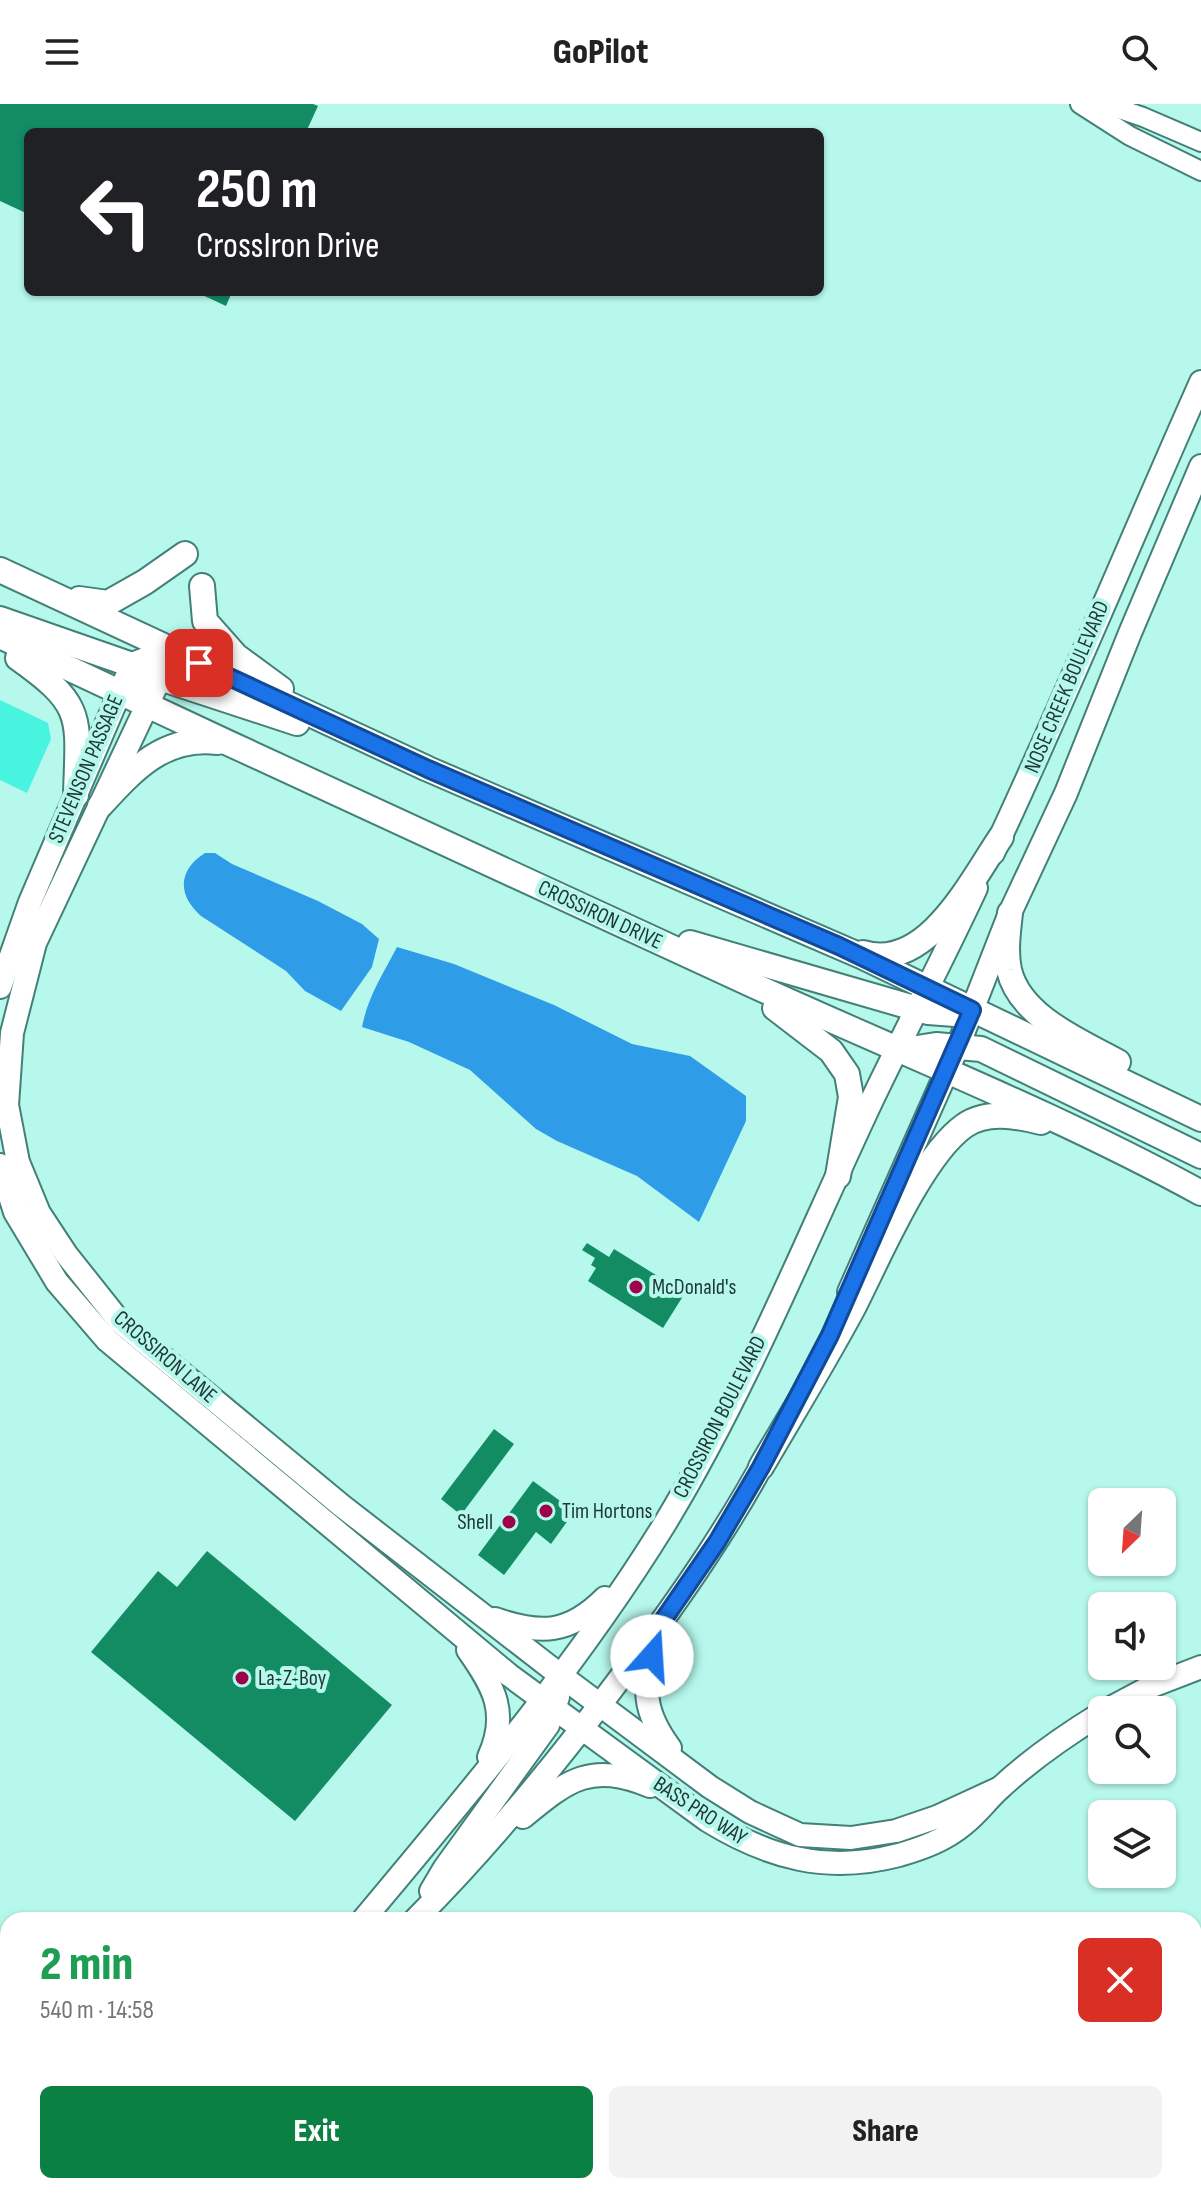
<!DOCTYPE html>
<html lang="en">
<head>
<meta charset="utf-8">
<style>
	:root { --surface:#fff; --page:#f2f2f2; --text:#222; --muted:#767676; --accent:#0b8043 }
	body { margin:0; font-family:"Sofia Sans Condensed",sans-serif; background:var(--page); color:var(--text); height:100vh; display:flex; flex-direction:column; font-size:30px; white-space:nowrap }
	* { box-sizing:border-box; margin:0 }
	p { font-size:26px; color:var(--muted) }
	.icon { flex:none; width:44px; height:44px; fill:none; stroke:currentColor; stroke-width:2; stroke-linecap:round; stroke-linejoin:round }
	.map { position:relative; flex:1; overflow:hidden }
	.details { position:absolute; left:0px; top:1808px; width:1202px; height:282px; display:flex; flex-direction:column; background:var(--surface); border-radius:24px 24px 0 0; box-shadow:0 2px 6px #0004 }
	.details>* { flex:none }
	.hud { position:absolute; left:24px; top:24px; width:800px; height:168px; border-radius:12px; box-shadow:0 2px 6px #0004; background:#202124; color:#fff; overflow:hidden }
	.needle { width:52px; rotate:205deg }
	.tools { position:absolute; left:1088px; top:1384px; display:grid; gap:16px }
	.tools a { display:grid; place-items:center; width:88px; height:88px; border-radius:12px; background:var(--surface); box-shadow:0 2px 6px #0004; font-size:40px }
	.pin { position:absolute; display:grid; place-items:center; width:68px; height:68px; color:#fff; margin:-34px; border-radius:16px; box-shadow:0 4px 12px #0006 }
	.me { position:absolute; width:88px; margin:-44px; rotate:19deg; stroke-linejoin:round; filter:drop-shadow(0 0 6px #0008) }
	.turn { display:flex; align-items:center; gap:28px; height:168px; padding:0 40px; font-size:36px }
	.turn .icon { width:104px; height:104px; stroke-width:2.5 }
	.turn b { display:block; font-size:56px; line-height:68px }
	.round { display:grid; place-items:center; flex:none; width:84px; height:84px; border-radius:12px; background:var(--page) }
	.headline { display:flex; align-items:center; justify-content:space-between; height:136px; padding:0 40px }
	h1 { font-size:48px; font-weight:800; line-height:60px; color:#1e9e55 }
	.button { display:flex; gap:16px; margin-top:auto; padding:16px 40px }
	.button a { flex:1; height:92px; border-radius:12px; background:var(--accent); color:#fff; font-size:32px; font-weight:800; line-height:92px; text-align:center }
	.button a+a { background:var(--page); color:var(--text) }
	header { display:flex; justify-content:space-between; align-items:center; height:104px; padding:0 40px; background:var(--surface); font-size:36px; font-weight:800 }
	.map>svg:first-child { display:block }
</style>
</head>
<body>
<header><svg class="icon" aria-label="menu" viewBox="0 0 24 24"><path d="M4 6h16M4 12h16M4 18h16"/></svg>GoPilot<svg class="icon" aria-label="search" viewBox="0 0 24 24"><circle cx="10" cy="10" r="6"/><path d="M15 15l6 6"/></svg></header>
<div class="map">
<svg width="1201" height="2089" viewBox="0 0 1201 2089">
	<rect width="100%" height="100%" fill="#b7f8ed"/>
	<polygon fill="#48f3df" points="0,596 48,619 51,635 27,689 0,676"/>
	<g fill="#2e9ce7">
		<path d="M205,749h10l17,11 86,37 44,23 17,15 -7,28 -31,44 -36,-20 -19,-20 -85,-55c-24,-21 -23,-46 4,-63z"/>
		<path d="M397,843l57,17 100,41 78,39 58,12 56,40v25l-47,101 -62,-46 -80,-35 -21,-12 -66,-59 -61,-28 -47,-15c6,-31 21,-53 35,-80z"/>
		<polygon points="0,2017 8,2021 8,2082 30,2082 25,2089 0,2089"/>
	</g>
	<g fill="#138c64">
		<polygon points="0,0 313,0 318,2 306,28 28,28 28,110 0,97"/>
		<polygon points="196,188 232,188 226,202"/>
		<polygon points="587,1139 609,1153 614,1145 685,1189 663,1224 588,1177 596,1164 591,1161 595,1154 582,1146"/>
		<polygon points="494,1325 514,1340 461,1411 441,1395"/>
		<polygon points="533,1377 567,1402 569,1415 551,1440 536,1428 504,1471 478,1451"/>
		<polygon points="207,1447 392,1601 295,1717 91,1548 158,1467 177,1483"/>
		<polygon points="1201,1902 1201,2047 1194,2037 1194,1907"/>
		<polygon points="1201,2061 1201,2089 1031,2089 1040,2082 1163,2082 1166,2085 1170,2082 1194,2082 1194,2065"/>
		<polygon points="293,2082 298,2085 300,2082 491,2082 485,2089 288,2089"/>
	</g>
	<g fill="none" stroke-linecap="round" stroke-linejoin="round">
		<g stroke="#428078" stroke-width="22">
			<g id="minor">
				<polyline points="1080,0 1130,32 1201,67"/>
				<polyline points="1105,0 1143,13 1201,38"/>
			</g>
		</g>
		<g stroke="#428078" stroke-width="26">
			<g id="tertiary">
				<polyline points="167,559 35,839 12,929 7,1001 18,1058 39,1109 66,1150 120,1218 342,1402 560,1571 710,1683 750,1708 800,1731 851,1734 896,1727 937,1713 1000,1684"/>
				<path d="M993,749c73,-155 138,-314 208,-471"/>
				<polyline points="0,883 30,798 126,574"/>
				<path d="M0,1061l15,47 42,70 50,58 402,335 198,145c62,38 120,54 192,35 24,-7 46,-15 65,-31 13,-10 23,-24 35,-35 31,-29 67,-54 103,-76"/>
				<polyline points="849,1188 958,942 1010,809 1066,689 1130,529 1201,362"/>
				<path d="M495,1515c46,16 74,15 110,-21"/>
				<path d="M656,1529c-9,51 -19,70 14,115"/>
				<path d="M468,1546c26,37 41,63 21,107"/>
				<polyline points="1107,1606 1152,1582 1201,1563"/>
				<path d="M523,1713c46,-38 68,-55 127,-31"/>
				<polyline points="431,1787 444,1765 548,1621 558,1593"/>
				<path d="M363,1816c106,-127 214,-254 301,-395 82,-135 141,-283 208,-425 34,-71 71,-141 104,-212"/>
				<path d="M415,1816c79,-79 149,-166 215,-255 51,-69 99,-138 139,-213"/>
				<polyline points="133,2089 138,2082"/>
				<polyline points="179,2089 185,2082"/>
			</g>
		</g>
		<g stroke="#428078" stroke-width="28">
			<g id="secondary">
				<polyline points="0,466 428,665 861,852 1201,1015"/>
				<polyline points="202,482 205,517 236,552 281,585"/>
				<polyline points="79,495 108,499 145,478 185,450"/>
				<polyline points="0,515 132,561 172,546"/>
				<path d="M0,532c251,118 502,235 755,350 149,68 302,128 446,207"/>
				<path d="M18,554c68,48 60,59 58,137"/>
				<polyline points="119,588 145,574 160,574 297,619"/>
				<path d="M100,702c33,-36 64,-71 118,-64"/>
				<path d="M1010,809c-2,19 -5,38 -1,57 11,47 71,71 109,92"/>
				<polyline points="690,839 928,908 955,910 970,907"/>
				<path d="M863,849c64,19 108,-72 138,-116"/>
				<polyline points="775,904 831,947 847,970 851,993 838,1072"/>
				<polyline points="898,947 936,941 981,945 1201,1052"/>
				<path d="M761,1363c31,-53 63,-105 92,-159 25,-49 68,-151 111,-182 22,-16 53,-10 77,-4"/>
			</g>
		</g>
		<use href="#minor" stroke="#fff" stroke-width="18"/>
		<use href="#tertiary" stroke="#fff" stroke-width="22"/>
		<use href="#secondary" stroke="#fff" stroke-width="24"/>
	</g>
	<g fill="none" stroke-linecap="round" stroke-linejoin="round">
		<g stroke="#114b97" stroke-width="20">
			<polyline id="route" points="199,559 428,665 839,842 972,906 830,1231 761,1363 717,1438 657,1525 652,1552"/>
		</g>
		<use href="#route" stroke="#1a73e8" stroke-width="14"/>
	</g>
	<g fill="#9e024a" stroke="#b7f8ed" stroke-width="3">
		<circle cx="636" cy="1183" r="8"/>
		<circle cx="546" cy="1407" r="8"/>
		<circle cx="509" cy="1418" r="8"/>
		<circle cx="242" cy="1574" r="8"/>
	</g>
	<g text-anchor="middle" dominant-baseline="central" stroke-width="8" stroke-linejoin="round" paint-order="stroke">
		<g font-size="22" fill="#1d3733" stroke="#b7f8ed">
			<text transform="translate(1067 583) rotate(-67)">NOSE CREEK BOULEVARD</text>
			<text transform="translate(86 665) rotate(-67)">STEVENSON PASSAGE</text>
			<text transform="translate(600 811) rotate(25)">CROSSIRON DRIVE</text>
			<text transform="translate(165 1253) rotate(41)">CROSSIRON LANE</text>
			<text transform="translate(720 1313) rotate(-63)">CROSSIRON BOULEVARD</text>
			<text transform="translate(700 1707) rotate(33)">BASS PRO WAY</text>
		</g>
		<g font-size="22" fill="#1d3733" stroke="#b7f8ed" text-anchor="start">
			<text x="652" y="1183">McDonald's</text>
			<text x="562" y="1407">Tim Hortons</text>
			<text x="493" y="1418" text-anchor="end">Shell</text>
			<text x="258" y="1574">La-Z-Boy</text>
		</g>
	</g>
</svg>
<div class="tools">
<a><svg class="needle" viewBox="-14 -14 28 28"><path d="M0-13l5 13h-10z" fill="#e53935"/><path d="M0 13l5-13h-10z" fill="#767676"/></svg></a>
<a><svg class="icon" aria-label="sound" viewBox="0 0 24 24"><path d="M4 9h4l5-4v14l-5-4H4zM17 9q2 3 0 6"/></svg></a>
<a><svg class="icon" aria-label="search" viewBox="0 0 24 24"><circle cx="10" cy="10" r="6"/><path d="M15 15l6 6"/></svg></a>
<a><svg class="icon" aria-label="layers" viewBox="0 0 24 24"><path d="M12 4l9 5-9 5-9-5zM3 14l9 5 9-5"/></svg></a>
</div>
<div class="pin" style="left:199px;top:559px;background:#d93025"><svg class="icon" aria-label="arrive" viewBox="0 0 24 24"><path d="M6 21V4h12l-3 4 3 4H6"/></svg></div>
<svg class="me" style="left:652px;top:1552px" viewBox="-20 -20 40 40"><circle r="19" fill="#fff"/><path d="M0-13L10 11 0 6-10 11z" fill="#1a73e8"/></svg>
<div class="hud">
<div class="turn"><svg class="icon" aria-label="left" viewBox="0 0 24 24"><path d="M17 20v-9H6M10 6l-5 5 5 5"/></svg><div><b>250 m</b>CrossIron Drive</div></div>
</div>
<section class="details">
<div class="headline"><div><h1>2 min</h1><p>540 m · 14:58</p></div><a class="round" style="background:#d93025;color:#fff"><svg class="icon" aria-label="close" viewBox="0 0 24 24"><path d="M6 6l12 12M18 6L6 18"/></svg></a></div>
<div class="button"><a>Exit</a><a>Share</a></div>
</section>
</div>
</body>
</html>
